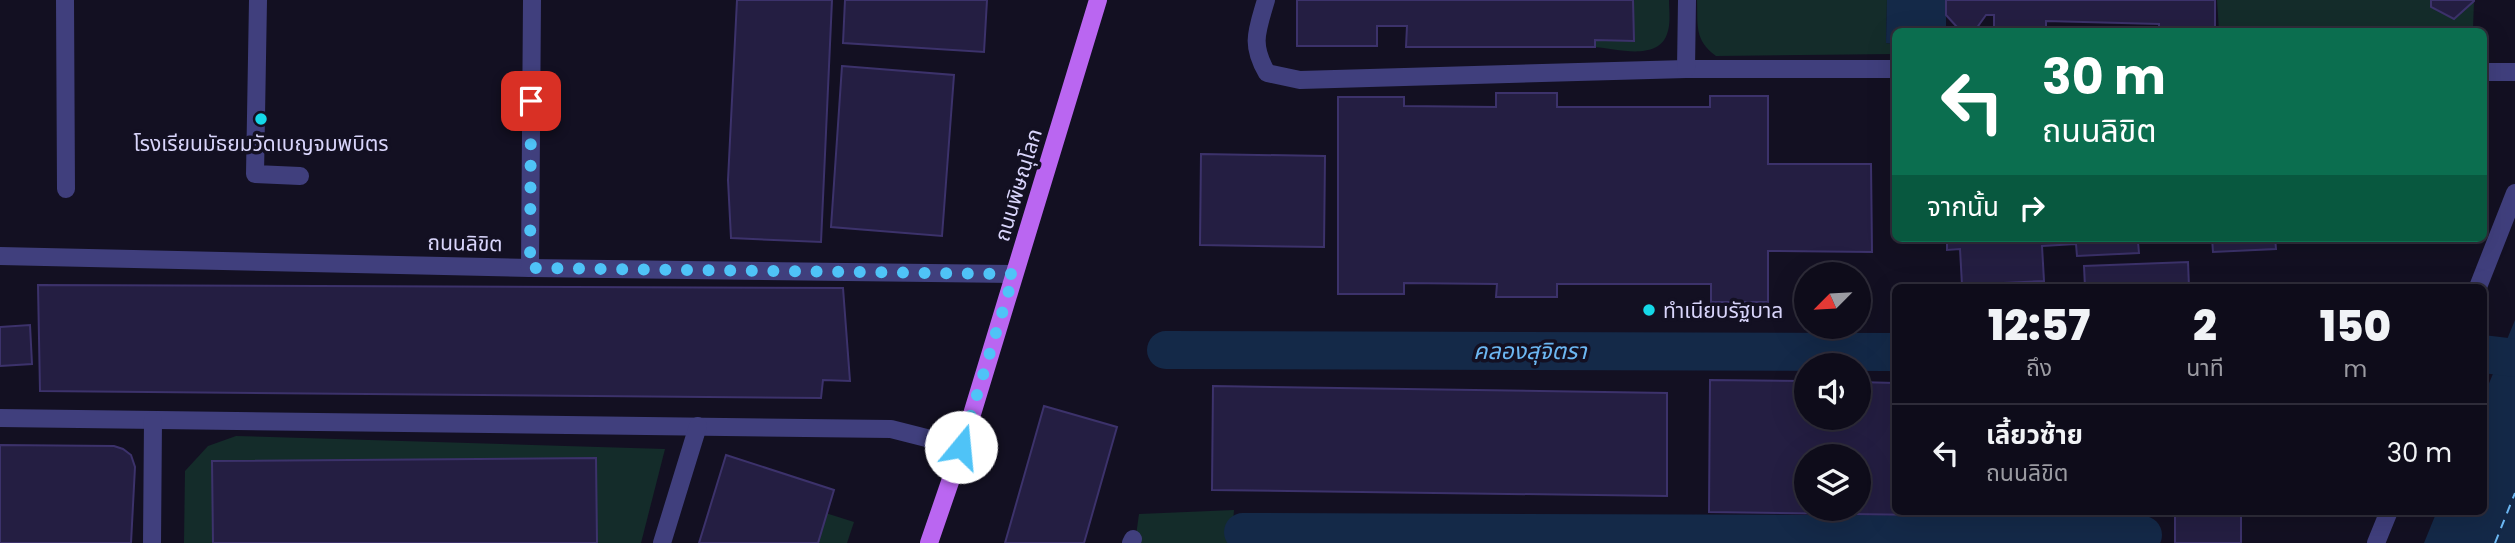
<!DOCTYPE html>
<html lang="th">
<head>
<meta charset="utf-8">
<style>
	:root { --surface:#0e0c1a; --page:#1c1a27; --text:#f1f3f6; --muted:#9b9ba2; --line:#2e2c39 }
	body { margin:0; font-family:Poppins,"Noto Sans Thai",sans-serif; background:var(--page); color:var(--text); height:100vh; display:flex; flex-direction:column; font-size:26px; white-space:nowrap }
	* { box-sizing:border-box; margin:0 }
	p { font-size:23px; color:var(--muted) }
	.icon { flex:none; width:38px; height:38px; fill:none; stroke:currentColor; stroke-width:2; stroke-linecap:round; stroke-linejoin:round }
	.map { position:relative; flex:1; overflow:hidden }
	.sheet { position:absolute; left:1892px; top:284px; width:595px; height:231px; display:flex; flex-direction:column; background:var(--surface); border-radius:10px; box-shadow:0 7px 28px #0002,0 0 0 2px var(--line) }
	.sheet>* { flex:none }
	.banner { position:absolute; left:1892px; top:28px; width:595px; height:214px; border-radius:10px; box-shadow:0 7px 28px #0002,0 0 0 2px var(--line); background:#0b6e4f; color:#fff; overflow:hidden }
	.needle { width:46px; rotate:246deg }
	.buttons { position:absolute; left:1794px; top:262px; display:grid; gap:14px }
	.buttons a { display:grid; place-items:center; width:77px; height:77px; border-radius:50%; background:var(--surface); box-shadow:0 7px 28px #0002,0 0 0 2px var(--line); font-size:35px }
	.pin { position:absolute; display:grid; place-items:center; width:60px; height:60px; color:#fff; margin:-30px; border-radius:14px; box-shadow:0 4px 10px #0006 }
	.me { position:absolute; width:77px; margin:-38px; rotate:17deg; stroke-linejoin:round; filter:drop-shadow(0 0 5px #0008) }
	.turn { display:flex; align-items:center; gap:24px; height:147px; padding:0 35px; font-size:32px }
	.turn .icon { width:91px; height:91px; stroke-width:2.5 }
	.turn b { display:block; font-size:49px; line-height:60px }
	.then { display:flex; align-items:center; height:66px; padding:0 35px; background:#0003; gap:14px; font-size:26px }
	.eta { display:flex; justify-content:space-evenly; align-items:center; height:119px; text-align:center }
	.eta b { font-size:42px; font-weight:800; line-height:49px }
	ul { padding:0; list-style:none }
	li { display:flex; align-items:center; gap:21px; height:98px; padding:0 35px; border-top:2px solid var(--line) }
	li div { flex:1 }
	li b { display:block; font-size:26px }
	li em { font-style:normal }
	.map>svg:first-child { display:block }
</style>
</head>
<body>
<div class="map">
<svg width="2515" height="543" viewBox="0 0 2515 543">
	<rect width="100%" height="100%" fill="#131022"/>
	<g fill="#142c2a">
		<path d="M1633,0h36c0,10 2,24 -2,34 -9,27 -50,15 -72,13v-7l38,1z"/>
		<path d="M1697,0h190l-1,43 9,1v10l-179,2c-22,-16 -18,-31 -19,-56z"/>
		<polygon points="2217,0 2431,0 2431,7 2453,18 2474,1 2473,29 2473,32 2219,31"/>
		<polygon points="236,436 665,449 641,543 184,543 185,471 208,446"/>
		<polygon points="813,509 854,522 847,543 802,543"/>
		<polygon points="1234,510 1231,543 1135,543 1139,514"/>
	</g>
	<g fill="#142948">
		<polygon points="1887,0 1946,0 1946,31 1895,32 1895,44 1886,43"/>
		<polygon points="2515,320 2515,543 2424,543 2437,511 2483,511 2483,398"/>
	</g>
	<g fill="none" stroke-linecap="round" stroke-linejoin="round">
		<g stroke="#142948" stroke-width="38">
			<polyline points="1166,350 1895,352"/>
			<polyline points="2483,354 2515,358"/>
			<polyline points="1243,532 2143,535"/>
		</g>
		<polyline stroke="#6cb7f2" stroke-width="2" stroke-dasharray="9 7" stroke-linecap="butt" points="2495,543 2515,493"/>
	</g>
	<g fill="#241e42" stroke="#3c326b" stroke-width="2" fill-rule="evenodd">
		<polygon points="737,0 832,0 821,242 731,238 728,180"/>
		<polygon points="845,0 987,0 984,52 843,43"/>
		<polygon points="1297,0 1633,0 1634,41 1595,40 1595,47 1406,47 1407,26 1377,26 1377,46 1297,46"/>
		<polygon points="1946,0 2215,0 2215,32 2159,32 2159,24 2046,21 2046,32 1994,32 1994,15 1986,15 1976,29 1957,27 1946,15"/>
		<polygon points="2431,0 2474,0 2474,1 2454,19 2431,7"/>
		<polygon points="842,66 954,75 942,236 831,227"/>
		<polygon points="1496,93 1557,93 1557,107 1710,107 1710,96 1768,96 1768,164 1871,164 1872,252 1768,251 1768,302 1711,302 1711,284 1557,284 1557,297 1496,297 1497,284 1404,283 1404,294 1338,294 1338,97 1404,97 1404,106 1496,107"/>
		<polygon points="1201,154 1325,156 1324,247 1200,245"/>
		<polygon points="1947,238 2275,238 2276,249 2213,252 2212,238 2138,242 2139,253 2077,256 2076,244 2042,246 2044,281 1962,285 1960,249 1947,250"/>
		<polygon points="2188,262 2189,287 2085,287 2084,266"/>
		<polygon points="38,285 843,288 850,381 823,380 821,398 40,391"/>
		<polygon points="30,325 32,364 0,366 0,327"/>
		<path d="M1710,380l96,1v37h52v-36l37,1v128h100v5l-286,-4zM1806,457h52v52h-52z"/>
		<polygon points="1213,386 1667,393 1667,496 1212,490"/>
		<polygon points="1044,406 1117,427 1084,543 1005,543"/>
		<polygon points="0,445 114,446 123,449 131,455 135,467 131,543 0,543"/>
		<polygon points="726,455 834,490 818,543 699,543"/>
		<polygon points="596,458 597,543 213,543 212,461"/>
		<rect x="2175" y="511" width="66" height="32"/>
	</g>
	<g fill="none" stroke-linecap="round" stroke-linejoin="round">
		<g stroke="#403f7d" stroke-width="18">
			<polyline points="65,0 66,189"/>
			<polyline points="258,0 255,174 300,176"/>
			<path d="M1266,0c-9,31 -16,44 1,73l33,7 386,-11h209"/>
			<polyline points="1686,69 1687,0"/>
			<polyline points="2483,72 2515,72"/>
			<polyline points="0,256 530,268 1014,274"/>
			<polyline points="530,268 532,0"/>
			<polyline points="2478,287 2515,193"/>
			<polyline points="0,418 891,429 962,447"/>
			<polyline points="152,543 153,420"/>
			<polyline points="662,543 698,426"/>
			<polyline points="1131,543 1133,539"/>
			<polyline points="2376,543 2389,511"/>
		</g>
		<polyline stroke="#ba66f1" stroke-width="18" points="929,543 962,447 1098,0"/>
	</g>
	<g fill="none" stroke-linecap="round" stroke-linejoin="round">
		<polyline stroke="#4fc3f7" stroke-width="12" stroke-dasharray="0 21.6" points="531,101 530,268 1014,274 961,447"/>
	</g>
	<g fill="#15d8e8" stroke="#131022" stroke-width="2.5">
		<circle cx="261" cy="119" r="7"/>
		<circle cx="1649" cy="310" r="7"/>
	</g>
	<g text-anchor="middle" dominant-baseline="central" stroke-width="7" stroke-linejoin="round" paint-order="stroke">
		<g font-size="21" fill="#d9d5fb" stroke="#131022">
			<text x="261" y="143">โรงเรียนมัธยมวัดเบญจมพบิตร</text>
			<text x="1663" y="310" text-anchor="start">ทำเนียบรัฐบาล</text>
		</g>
		<g font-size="21" fill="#d9d5fb" stroke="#131022">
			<text transform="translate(1018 185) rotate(-73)">ถนนพิษณุโลก</text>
			<text transform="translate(465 243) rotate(1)">ถนนลิขิต</text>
		</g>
		<g font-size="23" font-style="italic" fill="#6cb7f2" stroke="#131022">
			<text x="1530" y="351">คลองสุจิตรา</text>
		</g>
	</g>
</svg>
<div class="buttons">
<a><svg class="needle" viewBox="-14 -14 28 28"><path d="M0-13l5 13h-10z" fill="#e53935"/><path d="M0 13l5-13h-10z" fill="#9b9ba2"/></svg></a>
<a><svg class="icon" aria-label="sound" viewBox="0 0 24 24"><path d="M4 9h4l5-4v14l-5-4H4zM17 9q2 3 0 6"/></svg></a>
<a><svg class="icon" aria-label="layers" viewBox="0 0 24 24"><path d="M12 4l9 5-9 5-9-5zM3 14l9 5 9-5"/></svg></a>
</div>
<div class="pin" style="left:531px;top:101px;background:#d93025"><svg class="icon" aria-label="arrive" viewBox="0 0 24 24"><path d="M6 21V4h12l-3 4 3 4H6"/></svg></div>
<svg class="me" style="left:961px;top:447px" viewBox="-20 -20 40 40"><circle r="19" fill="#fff"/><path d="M0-13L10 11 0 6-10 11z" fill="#4fc3f7"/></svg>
<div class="banner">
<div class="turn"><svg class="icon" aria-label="left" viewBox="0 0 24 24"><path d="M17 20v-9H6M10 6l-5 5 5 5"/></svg><div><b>30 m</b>ถนนลิขิต</div></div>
<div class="then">จากนั้น<svg class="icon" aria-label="right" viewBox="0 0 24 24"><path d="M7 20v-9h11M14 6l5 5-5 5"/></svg></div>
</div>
<section class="sheet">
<div class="eta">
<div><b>12:57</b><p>ถึง</p></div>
<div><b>2</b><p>นาที</p></div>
<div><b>150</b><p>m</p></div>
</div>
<ul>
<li><svg class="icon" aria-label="left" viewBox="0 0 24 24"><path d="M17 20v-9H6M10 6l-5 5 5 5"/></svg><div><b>เลี้ยวซ้าย</b><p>ถนนลิขิต</p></div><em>30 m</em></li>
</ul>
</section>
</div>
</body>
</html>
